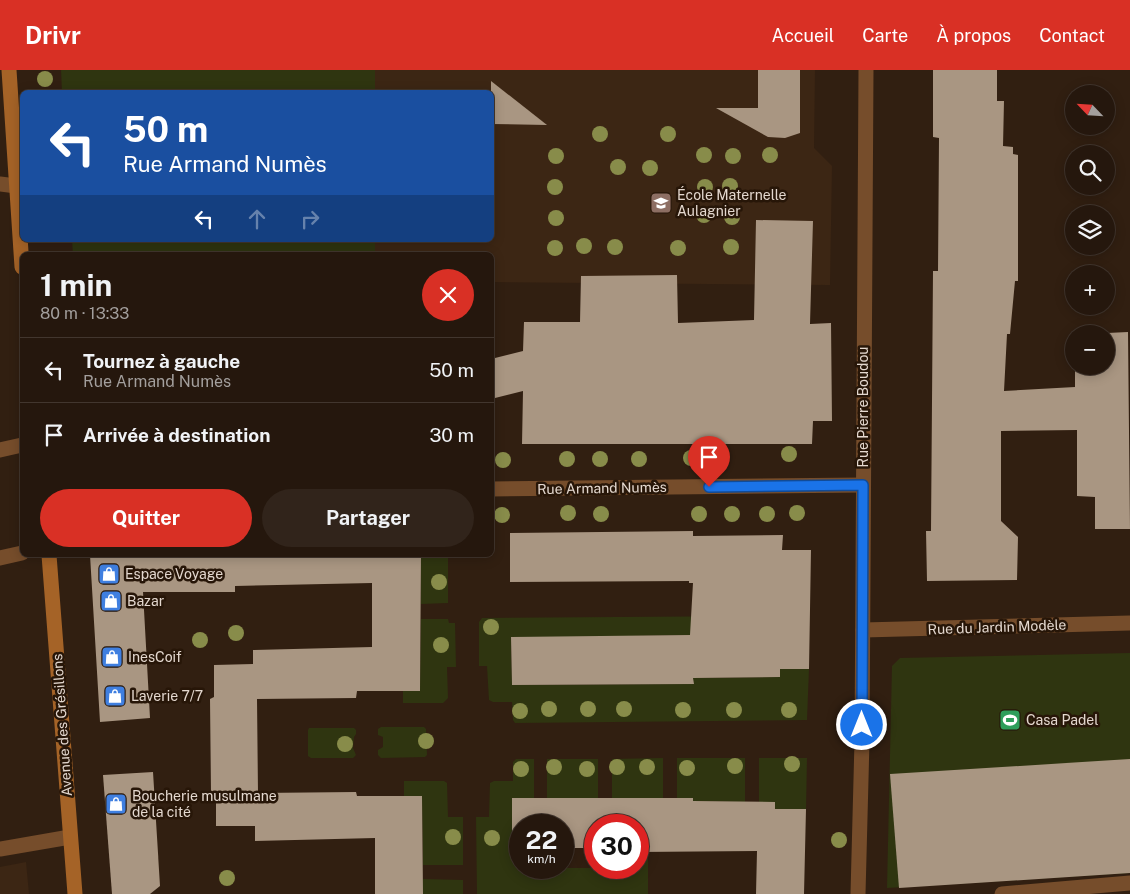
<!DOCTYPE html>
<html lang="fr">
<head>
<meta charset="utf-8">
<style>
	:root { --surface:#25170d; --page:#31241b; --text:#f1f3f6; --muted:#a39f9d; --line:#42362e; --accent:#d93025 }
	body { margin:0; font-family:"Public Sans",sans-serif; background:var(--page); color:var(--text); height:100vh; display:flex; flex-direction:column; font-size:19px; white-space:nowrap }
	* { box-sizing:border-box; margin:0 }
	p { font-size:16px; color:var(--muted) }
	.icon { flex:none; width:28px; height:28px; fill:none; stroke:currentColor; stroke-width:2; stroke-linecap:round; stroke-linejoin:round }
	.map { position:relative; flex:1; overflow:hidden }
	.drawer { position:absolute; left:20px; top:182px; width:474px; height:305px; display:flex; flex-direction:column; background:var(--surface); border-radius:8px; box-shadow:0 2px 12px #0003,0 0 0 1px var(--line) }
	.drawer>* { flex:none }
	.hud { position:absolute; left:20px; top:20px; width:474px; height:152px; border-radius:8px; box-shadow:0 2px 12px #0003,0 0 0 1px var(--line); background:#1a4fa0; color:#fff; overflow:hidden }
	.needle { width:32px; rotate:295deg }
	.tools { position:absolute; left:1065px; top:15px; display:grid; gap:10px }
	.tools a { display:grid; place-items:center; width:50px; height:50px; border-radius:50%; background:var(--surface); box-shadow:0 2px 12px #0003,0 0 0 1px var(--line); font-size:25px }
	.speed { position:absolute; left:509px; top:744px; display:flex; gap:10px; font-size:25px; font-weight:700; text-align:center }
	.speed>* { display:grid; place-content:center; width:65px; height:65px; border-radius:50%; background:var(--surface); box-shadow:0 2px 12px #0003,0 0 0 1px var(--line); line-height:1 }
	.speed small { font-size:12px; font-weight:400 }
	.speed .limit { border:8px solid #d22; background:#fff; color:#111 }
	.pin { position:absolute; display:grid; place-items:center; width:42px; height:42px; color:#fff; margin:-51px -21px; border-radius:50% 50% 50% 0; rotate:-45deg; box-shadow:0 0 5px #0007 }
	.pin .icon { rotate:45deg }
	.me { position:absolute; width:55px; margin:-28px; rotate:0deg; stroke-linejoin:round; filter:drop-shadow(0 0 4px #0008) }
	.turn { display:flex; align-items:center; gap:18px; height:105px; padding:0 20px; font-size:22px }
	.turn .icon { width:65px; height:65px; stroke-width:2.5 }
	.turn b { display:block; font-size:35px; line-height:42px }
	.lanes { display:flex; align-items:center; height:48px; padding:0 20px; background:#0003; justify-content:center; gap:25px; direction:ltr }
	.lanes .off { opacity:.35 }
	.round { display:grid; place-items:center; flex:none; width:52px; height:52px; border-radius:26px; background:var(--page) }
	.headline { display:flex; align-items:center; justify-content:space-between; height:85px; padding:0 20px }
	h1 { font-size:30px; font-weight:700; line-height:38px }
	.button { display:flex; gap:10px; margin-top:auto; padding:10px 20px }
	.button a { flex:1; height:58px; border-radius:30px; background:var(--accent); color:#fff; font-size:20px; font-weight:700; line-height:58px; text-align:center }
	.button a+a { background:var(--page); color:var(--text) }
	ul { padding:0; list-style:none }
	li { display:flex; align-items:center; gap:15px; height:65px; padding:0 20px; border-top:1px solid var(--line) }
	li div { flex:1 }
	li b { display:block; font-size:19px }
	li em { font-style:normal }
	header { display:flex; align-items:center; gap:30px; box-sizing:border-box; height:70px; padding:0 25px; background:var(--accent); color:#fff }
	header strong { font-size:24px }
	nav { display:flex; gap:28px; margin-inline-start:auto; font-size:18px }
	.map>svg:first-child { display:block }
</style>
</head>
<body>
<header>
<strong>Drivr</strong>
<nav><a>Accueil</a><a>Carte</a><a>À propos</a><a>Contact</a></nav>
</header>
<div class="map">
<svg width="1130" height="824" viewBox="0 0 1130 824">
	<rect width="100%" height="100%" fill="#311f11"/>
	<g fill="#3c2614">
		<polygon points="375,0 815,0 814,78 832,96 830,215 491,212 491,185 375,185 375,170 491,170 491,22 375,22"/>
		<polygon points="26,792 29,824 0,824 0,797"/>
	</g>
	<g fill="#2f3510">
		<polygon points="61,0 375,0 375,22 62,22"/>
		<polygon points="72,170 375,170 375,185 73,185"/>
		<polygon points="421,485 448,485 448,533 421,534"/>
		<polygon points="766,546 690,565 511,568 512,615 693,614 693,608 779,607 780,599 809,599 807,650 515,653 513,650 512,632 493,632 489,630 487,596 479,596 479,552 482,548"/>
		<polygon points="421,549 448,549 449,553 455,553 456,597 447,597 448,628 443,633 403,633 403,621 420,620"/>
		<polygon points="1130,583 1130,803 887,818 892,596 900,588"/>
		<polygon points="381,657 424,657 426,659 427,685 425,687 381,688 378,685 378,680 383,677 383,667 378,665 378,659"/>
		<polygon points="309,658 354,658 356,660 356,664 354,667 353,678 356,685 353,688 311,688 308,686 308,660"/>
		<polygon points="663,688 663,728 612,728 612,689"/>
		<polygon points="677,688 745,688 745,732 693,731 693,728 677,728"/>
		<polygon points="759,688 807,688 806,739 775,739 759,732"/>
		<polygon points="516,689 534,689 534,728 512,729 512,777 520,778 520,798 638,798 638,789 648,789 648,824 477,824 476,747 489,747 490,713 494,711 513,711 513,692"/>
		<rect x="547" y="689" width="51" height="39"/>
		<polygon points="404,711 444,711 447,713 448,747 463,747 463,795 423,795 422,726 404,726"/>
		<polygon points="423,809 463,810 463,824 423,824"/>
	</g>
	<g fill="#a99682">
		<polygon points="758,0 800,0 800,63 785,68 768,67 716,38 758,38"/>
		<polygon points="933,0 997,0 997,31 1004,31 1003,76 1013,77 1013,84 1018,85 1018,211 1015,211 1010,264 1007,264 1004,321 1075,317 1075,296 1106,296 1106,264 1086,264 1128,262 1130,459 1095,459 1095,427 1077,426 1077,360 1001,361 1001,451 1018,467 1017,510 927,511 926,461 931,461 933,201 938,201 939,68 933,67"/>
		<polygon points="491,11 547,55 491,54"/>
		<polygon points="756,150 813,151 810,254 831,253 832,351 813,351 812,374 522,374 523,321 491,329 491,289 523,281 524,252 580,252 581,206 677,205 678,253 754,250"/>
		<polygon points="693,461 693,466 783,465 782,480 811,480 809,599 780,599 780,607 693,608 694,614 512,615 511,567 690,565 693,513 689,513 689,511 510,512 510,463"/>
		<polygon points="90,485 421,485 420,621 357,621 356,628 257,629 258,723 356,722 357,726 422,726 423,824 375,824 375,768 255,771 255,756 216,756 216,724 211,723 210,629 214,627 214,595 253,594 253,580 372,577 372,513 235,516 235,522 143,522 150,648 100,652"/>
		<polygon points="1130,689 1130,803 899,818 890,704"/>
		<polygon points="153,702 160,816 150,824 112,824 103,705"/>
		<polygon points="512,728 693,728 693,731 775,732 775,739 806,739 804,824 756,824 757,781 638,782 638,755 595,755 595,778 562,778 562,755 520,755 520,778 512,778"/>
	</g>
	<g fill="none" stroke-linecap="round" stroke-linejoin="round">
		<g stroke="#764d2b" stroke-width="15">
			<polyline points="0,114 16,116"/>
			<polyline points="0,380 22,375"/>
			<polyline points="1002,824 1130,813"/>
		</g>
		<g stroke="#764d2b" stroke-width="15">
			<polyline points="491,419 863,415"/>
			<polyline points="0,488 22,483"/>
			<polyline points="863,560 1130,553"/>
			<polyline points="0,779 70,767"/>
			<polyline points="858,824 862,671 866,0"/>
		</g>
		<g stroke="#a56327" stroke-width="15">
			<polyline points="9,0 22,197"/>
			<polyline points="49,485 75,824"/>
		</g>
	</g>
	<g fill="#888c4a">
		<circle cx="45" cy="9" r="8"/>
		<circle cx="600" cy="64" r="8"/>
		<circle cx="668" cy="64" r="8"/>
		<circle cx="704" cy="85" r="8"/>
		<circle cx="770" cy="85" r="8"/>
		<circle cx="556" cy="86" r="8"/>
		<circle cx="733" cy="86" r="8"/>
		<circle cx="618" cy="97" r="8"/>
		<circle cx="650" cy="98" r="8"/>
		<circle cx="730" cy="116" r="8"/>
		<circle cx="555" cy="117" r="8"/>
		<circle cx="705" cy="117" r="8"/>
		<circle cx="704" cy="145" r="8"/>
		<circle cx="732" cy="147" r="8"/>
		<circle cx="556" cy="148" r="8"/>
		<circle cx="584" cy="176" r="8"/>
		<circle cx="615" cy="177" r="8"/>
		<circle cx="731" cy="177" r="8"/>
		<circle cx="555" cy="178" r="8"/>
		<circle cx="678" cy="178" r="8"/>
		<circle cx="789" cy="384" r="8"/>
		<circle cx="691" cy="388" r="8"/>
		<circle cx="567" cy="389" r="8"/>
		<circle cx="600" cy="389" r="8"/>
		<circle cx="639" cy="389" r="8"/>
		<circle cx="503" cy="390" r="8"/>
		<circle cx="568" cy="443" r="8"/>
		<circle cx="797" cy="443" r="8"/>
		<circle cx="601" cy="444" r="8"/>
		<circle cx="699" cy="444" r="8"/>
		<circle cx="732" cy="444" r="8"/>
		<circle cx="767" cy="444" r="8"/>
		<circle cx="502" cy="445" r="8"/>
		<circle cx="439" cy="512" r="8"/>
		<circle cx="491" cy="557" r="8"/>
		<circle cx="236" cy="563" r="8"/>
		<circle cx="200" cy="570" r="8"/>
		<circle cx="441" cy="575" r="8"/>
		<circle cx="549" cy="639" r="8"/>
		<circle cx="588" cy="639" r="8"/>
		<circle cx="624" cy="639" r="8"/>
		<circle cx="683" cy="640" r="8"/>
		<circle cx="734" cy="640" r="8"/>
		<circle cx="789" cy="640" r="8"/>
		<circle cx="520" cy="641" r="8"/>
		<circle cx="426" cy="671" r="8"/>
		<circle cx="345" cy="674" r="8"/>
		<circle cx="792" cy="694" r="8"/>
		<circle cx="735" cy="696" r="8"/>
		<circle cx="554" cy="697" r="8"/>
		<circle cx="617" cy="697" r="8"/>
		<circle cx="647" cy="697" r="8"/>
		<circle cx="687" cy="698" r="8"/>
		<circle cx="521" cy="699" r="8"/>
		<circle cx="587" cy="699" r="8"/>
		<circle cx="453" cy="767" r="8"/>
		<circle cx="492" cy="768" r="8"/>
		<circle cx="839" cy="770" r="8"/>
		<circle cx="227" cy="808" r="8"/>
	</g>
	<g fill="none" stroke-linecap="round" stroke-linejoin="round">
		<g stroke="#114b97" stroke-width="12">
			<polyline id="route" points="709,417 863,415 862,655"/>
		</g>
		<use href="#route" stroke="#1a73e8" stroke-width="9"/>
	</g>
	<defs>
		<g id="school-square" transform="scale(1.125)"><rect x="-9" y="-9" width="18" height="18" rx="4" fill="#8d6e63" stroke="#271608"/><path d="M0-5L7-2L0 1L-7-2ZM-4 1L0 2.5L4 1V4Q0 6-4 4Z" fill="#fff"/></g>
		<g id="shop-square" transform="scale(1.125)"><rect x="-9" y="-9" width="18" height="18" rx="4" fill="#3f7fe0" stroke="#271608"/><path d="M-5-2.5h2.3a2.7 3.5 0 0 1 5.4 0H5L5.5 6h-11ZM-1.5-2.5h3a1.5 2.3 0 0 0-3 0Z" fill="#fff"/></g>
		<g id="stadium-square" transform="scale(1.125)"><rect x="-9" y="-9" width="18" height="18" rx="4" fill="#2e9e5b" stroke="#271608"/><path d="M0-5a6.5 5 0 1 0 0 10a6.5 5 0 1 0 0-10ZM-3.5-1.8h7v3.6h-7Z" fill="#fff"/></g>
	</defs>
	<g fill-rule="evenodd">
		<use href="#school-square" x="661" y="133"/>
		<use href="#shop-square" x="109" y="504"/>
		<use href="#shop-square" x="111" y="531"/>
		<use href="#shop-square" x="112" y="587"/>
		<use href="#shop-square" x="115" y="626"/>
		<use href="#stadium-square" x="1010" y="650"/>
		<use href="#shop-square" x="116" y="734"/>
	</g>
	<g text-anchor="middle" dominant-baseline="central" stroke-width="5" stroke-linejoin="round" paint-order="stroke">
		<g font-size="14" fill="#e4d8cf" stroke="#271608" text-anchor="start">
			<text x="677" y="125">École Maternelle<tspan x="677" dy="16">Aulagnier</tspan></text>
			<text x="125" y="504">Espace Voyage</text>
			<text x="127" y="531">Bazar</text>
			<text x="128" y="587">InesCoif</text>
			<text x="131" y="626">Laverie 7/7</text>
			<text x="1026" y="650">Casa Padel</text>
			<text x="132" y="726">Boucherie musulmane<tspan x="132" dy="16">de la cité</tspan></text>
		</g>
		<g font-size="14" fill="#e4d8cf" stroke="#271608">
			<text transform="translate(863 337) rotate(-90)">Rue Pierre Boudou</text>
			<text transform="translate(602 418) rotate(-1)">Rue Armand Numès</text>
			<text transform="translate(997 557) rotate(-2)">Rue du Jardin Modèle</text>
			<text transform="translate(62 655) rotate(-94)">Avenue des Grésillons</text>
		</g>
	</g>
</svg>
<div class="tools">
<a><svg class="needle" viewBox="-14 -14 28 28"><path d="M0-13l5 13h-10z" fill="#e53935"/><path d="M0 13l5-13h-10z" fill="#a39f9d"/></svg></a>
<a><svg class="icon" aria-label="search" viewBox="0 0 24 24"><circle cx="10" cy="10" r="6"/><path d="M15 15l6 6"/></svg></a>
<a><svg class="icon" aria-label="layers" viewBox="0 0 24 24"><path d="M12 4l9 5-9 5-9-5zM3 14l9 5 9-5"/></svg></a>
<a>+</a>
<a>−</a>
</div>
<div class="speed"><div>22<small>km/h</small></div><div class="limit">30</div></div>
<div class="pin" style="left:709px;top:417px;background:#d93025"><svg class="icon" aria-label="arrive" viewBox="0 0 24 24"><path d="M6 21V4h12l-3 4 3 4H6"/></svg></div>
<svg class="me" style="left:862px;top:655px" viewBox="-20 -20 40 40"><circle r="17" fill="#1a73e8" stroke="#fff" stroke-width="3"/><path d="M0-11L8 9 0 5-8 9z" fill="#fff"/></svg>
<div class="hud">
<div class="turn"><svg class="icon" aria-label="left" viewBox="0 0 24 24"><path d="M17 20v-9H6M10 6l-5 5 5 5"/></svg><div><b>50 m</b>Rue Armand Numès</div></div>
<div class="lanes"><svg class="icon" aria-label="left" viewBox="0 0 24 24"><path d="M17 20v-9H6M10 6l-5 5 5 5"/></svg><svg class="icon off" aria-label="ahead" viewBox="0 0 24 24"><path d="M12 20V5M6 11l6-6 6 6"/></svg><svg class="icon off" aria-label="right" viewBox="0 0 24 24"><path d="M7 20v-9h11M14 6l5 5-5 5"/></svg></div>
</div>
<section class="drawer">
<div class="headline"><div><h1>1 min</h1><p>80 m · 13:33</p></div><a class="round" style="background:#d93025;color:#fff"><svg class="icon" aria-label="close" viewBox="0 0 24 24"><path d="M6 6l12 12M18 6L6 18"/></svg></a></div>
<ul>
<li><svg class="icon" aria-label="left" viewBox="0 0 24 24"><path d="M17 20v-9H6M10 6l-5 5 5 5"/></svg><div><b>Tournez à gauche</b><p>Rue Armand Numès</p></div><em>50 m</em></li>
<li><svg class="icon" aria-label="arrive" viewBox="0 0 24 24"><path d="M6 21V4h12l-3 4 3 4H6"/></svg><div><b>Arrivée à destination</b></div><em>30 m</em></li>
</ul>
<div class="button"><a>Quitter</a><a>Partager</a></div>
</section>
</div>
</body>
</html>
